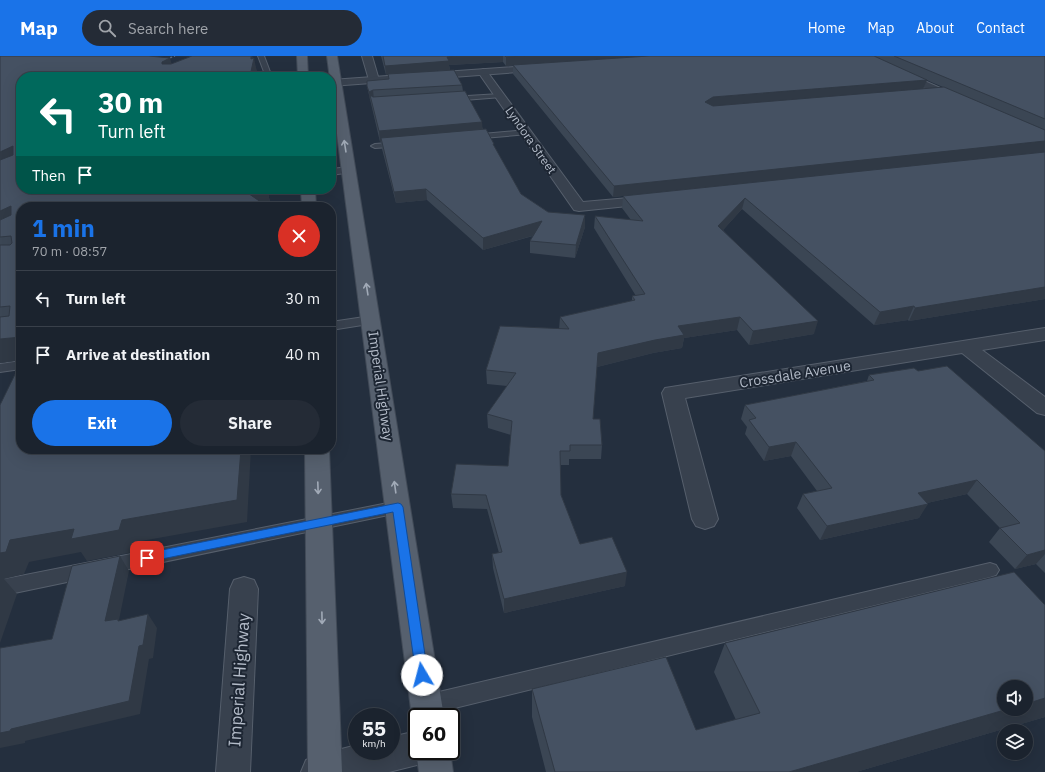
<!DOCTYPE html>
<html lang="en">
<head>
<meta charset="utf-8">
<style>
	:root { --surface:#1b232e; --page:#242b36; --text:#f1f3f6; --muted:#a0a4aa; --line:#39404a; --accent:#1a73e8 }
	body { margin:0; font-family:"IBM Plex Sans",sans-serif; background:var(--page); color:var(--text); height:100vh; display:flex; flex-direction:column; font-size:15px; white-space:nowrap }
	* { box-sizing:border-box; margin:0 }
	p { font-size:13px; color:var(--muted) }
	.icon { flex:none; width:22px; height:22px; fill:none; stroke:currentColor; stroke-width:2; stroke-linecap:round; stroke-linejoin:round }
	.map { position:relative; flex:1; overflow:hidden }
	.details { position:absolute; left:16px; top:146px; width:320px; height:252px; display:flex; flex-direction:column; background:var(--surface); border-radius:16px; box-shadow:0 4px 16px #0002,0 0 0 1px var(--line) }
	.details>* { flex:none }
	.guide { position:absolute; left:16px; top:16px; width:320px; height:122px; border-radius:16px; box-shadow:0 4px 16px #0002,0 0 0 1px var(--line); background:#00695c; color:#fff; overflow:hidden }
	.tools { position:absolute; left:997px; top:624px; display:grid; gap:8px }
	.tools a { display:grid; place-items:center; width:36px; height:36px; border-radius:50%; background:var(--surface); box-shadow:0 4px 16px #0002,0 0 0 1px var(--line); font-size:20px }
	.speed { position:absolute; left:348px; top:652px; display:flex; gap:8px; font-size:20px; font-weight:700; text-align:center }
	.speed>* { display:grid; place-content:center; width:52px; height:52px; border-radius:50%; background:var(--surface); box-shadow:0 4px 16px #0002,0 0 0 1px var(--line); line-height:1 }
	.speed small { font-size:10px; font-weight:400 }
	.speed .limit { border:2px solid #111; border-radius:6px; background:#fff; color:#111 }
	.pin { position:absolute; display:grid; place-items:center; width:34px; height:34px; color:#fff; margin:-17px; border-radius:8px; box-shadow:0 2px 6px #0006 }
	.me { position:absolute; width:44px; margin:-22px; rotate:352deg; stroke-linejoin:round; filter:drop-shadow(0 0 3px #0008) }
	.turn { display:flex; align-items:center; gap:14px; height:84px; padding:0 16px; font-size:18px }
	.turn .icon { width:52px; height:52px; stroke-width:2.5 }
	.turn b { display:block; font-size:28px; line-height:34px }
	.then { display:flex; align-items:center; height:38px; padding:0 16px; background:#0003; gap:8px; font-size:15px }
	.round { display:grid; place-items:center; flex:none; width:42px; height:42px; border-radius:21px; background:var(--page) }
	.head { display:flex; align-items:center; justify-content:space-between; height:68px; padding:0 16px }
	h1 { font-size:24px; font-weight:800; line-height:30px; color:var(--accent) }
	.action { display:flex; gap:8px; margin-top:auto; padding:8px 16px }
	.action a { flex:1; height:46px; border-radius:24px; background:var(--accent); color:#fff; font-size:16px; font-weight:800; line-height:46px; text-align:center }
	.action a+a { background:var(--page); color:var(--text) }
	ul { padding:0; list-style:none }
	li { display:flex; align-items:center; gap:12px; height:56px; padding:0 16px; border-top:1px solid var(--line) }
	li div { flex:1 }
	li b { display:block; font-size:15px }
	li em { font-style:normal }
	header { display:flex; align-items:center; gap:24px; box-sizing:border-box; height:56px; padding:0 20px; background:var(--accent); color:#fff }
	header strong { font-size:19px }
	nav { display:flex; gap:22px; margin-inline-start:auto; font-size:14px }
	.search { width:280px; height:36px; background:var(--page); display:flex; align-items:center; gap:10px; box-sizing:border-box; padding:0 14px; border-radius:22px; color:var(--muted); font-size:15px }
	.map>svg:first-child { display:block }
</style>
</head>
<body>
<header>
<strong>Map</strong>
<div class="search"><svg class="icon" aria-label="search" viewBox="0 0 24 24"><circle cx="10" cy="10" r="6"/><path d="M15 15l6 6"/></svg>Search here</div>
<nav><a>Home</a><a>Map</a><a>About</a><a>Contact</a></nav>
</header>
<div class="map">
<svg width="1045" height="716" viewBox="0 0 1045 716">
	<rect width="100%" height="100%" fill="#242f3e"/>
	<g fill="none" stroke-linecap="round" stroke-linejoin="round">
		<g stroke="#565f6c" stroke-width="2">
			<g id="service">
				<polygon points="258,0 264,0 272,21 266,21"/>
				<polygon points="500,38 502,39 502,41 451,45 448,43 451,41"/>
				<polygon points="526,74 530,76 529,78 471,83 467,81 471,79"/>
				<polygon points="401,86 404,86 404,90 375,92 371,90 375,88"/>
				<polygon points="349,111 353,114 352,116 331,119 331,113"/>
				<polygon points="371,260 375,261 377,264 375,267 331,274 331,266"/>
				<polygon points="21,305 21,313 0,316 0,308"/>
				<polygon points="398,445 404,447 406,451 404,455 398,457 0,540 0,524"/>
				<polygon points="990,507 996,509 999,514 996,519 990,521 426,659 419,656 416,649 419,642 426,639"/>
			</g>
		</g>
		<g stroke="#565f6c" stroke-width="2">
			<g id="minor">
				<polygon points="362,0 372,0 379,24 378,26 374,27 369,24"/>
				<polygon points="855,0 868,0 963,42 964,44 959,47 955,46"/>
				<polygon points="483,13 486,14 583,146 652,140 657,141 659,144 657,147 579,155 574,154 478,16"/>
				<polygon points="1045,272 1045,284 982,294 1045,341 1045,359 1037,357 962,297 685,342 718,463 714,470 705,473 696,470 692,463 662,337 665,332"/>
				<polygon points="244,521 254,524 258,533 250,716 216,716 230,533 234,524"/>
				<polygon points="417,675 417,695 433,695 429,704 417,709 389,716 301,716 306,704 318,699 357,689 357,695 391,695 391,681"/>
			</g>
		</g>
		<g stroke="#565f6c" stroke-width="2">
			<polygon id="tertiary" points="543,9 546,10 548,12 546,14 331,30 331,24"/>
		</g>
		<g stroke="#414a57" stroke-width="2">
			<g id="primary">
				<polygon points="297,0 307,0 308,21 298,21"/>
				<polygon points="327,0 337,0 444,661 417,661 417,673 412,661"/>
				<polygon points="301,133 315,133 316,151 302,151"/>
				<polygon points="305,393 329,393 342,716 308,716"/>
				<polygon points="417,692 417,695 450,695 453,716 419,716 416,695"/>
			</g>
		</g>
		<use href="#service" fill="#38414e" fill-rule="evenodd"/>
		<use href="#minor" fill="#38414e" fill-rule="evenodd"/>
		<use href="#tertiary" fill="#38414e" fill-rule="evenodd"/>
		<use href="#primary" fill="#56606e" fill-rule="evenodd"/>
		<polyline stroke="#5a6575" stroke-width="1.5" stroke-dasharray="2 2" stroke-linecap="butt" points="159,6 175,0"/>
	</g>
	<g fill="#3b4654" fill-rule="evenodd">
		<polygon points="0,0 172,8 252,0 257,16 256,21 21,21 21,133 267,133 270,146 263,147 21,151 21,304 0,307"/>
		<polygon points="381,0 645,0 506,10 503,6 449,9 450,14 462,29 463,35 483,73 494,91 521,138 548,156 585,171 575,202 530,197 530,185 533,180 483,194 427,144 396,147 382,93 381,86 380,86 369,39 367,30 388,23 388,18 386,19"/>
		<path d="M649,0h396v96l-432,45 -100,-123v-9zM927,24l4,2 12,5 -20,2z"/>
		<polygon points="1045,96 1045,243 909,265 908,264 874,269 742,153 723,174 814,278 749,289 737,274 684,282 682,292 653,297 597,311 593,363 602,389 601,403 569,403 569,409 561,409 561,439 580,488 625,530 504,557 493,512 492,498 499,497 487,453 453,452 451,438 508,410 511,379 488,372 487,358 507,330 487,328 486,314 559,273 560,261 632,245 632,240 636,240 594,172 595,160 631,164 622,152 623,140"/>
		<polygon points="918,315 1045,395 1045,517 1036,508 1015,513 989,486 1000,472 967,438 927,447 919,462 820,484 797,452 803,438 817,435 791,400 764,405 745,378 747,371 741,363 745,349 867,325 869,319"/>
		<polygon points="1045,549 1045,661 856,716 546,716 532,661 532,633 696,674 736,664 714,616 725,587"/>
	</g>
	<g fill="#303945">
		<polygon points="249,0 252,0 253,5 254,2 257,16 256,21 250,21"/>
		<polygon points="457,0 503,0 503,6 449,9 450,14 386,19 385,10 447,1"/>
		<polygon points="525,0 645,0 506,10 506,1"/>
		<polygon points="170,2 174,16 167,21 162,6"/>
		<polygon points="927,24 923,33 704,56 705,46 713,41"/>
		<polygon points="373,34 374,44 370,39 370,46 369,36"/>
		<polygon points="482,66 483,76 381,82 381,86 380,86 379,75"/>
		<polygon points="1045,85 1045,96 613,141 614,130"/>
		<polygon points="13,90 21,107 0,117 0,96"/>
		<polygon points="47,133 88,133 56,151"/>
		<polygon points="242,133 267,133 270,146 248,151"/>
		<polygon points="426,133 427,144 396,147 394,136"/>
		<polygon points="745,142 742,153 716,182 718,170"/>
		<polygon points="11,150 21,168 0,178 0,155"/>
		<polygon points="585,159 585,171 575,202 576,189"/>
		<polygon points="542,165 542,177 483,194 483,182"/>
		<polygon points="1045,224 1045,243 909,265 915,252"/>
		<polygon points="914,250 908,264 874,269 880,256"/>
		<polygon points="740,261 737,274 684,282 682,292 653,297 597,311 598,297 678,270"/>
		<polygon points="818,265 814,278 749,289 753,275"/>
		<polygon points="21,281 21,304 0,307 0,283"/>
		<polygon points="796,386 791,400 764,405 769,391"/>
		<polygon points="241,393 251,393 247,466 136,486 134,496 87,505 81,496 29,506 24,518 4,523 17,538 0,587 0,497 10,484 122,464"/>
		<polygon points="977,424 967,438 909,451 918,437"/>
		<polygon points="928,448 919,462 820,484 827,470"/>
		<polygon points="1045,494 1045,498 1036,508 1015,513 1027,499"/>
		<polygon points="120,500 129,515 119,564 128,576 105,565"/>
		<polygon points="627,516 625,530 504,557 504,543"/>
		<polygon points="148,558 157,572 153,602 149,603 140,658 25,685 25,687 0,692 0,677 11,673 139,590"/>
		<polygon points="1045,642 1045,661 856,716 789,716 1008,653 1026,653 1026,648"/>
	</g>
	<g fill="#455162" stroke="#303945">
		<polygon points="0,0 149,0 170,2 162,6 162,8 171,8 192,0 251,0 251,3 254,2 250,20 254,21 21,21 21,133 47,133 47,134 61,134 63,133 242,133 268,151 21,151 21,281 0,283 0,261 9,260 10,250 0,251 0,189 10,189 12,187 11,180 0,181 0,164 11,159 11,150 0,155 0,104 13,99 13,90 0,96"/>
		<polygon points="383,0 457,0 447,1 449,5 385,10"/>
		<polygon points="505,0 525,0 506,1"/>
		<polygon points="649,0 874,0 927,24 713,41 705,46 713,50 944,31 1045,74 1045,85 614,130 513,9"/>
		<polygon points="894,0 1045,0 1045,63"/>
		<polygon points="454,14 462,29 373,34 369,36 367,30 367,25 389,23 388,18"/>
		<polygon points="465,35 482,66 379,75 370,39 373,41"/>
		<polygon points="486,73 494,88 493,88 521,138 548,156 585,159 576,189 530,185 542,165 483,182 426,133 394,136 381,82"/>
		<polygon points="1045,96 1045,231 915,252 914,250 880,256 745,142 718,170 818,265 753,275 740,261 678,270 684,279 655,284 598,297 593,363 600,363 602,389 570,389 570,395 560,395 561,439 580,488 612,481 627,516 504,543 492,498 502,496 486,439 451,438 456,408 508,410 512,365 487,358 516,317 486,314 500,270 569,273 560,261 635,244 632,240 645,238 595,160 643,165 623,140"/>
		<polygon points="21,306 21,393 241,393 237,444 122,464 119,474 71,483 74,473 10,484 6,496 0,497 0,349"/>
		<polygon points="947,310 1045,395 1045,494 1027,499 1000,472 1020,467 977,424 918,437 928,448 827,470 803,438 832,432 796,386 769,391 749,364 756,362 745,349 874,324 869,319 914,312 918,315"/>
		<polygon points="120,500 105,565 118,563 118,565 148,558 143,589 139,590 129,645 11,673 10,675 0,677 0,592 52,583 72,510"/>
		<polygon points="1014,516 1045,549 1045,642 1026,648 1026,631 1004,631 1004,653 1008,653 789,716 555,716 532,633 666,601 696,674 760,657 725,587"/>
	</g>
	<defs><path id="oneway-shaft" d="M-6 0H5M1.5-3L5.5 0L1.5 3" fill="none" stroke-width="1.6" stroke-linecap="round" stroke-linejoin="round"/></defs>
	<g stroke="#a1aab7">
		<use href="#oneway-shaft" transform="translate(345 90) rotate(-99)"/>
		<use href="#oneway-shaft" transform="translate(367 233) rotate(-99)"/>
		<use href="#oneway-shaft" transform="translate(395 431) rotate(-98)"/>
		<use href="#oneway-shaft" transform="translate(318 432) rotate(88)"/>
		<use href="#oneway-shaft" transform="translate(322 562) rotate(89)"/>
	</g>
	<polygon fill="#1a73e8" stroke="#114b97" points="398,447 401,448 403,451 428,619 427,623 422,625 417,623 416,619 393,456 147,506 143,505 141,502 143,499 147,497"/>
	<g text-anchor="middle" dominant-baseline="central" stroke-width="4" stroke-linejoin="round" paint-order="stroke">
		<g font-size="12" fill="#b4bcc9" stroke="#1d2633">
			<text transform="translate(531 84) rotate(55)">Lyndora Street</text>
		</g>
		<g font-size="14" fill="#b4bcc9" stroke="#1d2633">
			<text transform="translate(795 318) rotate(-9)">Crossdale Avenue</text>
			<text transform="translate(381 330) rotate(82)">Imperial Highway</text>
		</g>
		<g font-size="17" fill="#b4bcc9" stroke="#1d2633">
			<text transform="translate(239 624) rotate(-86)">Imperial Highway</text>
		</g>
	</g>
</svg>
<div class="tools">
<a><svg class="icon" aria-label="sound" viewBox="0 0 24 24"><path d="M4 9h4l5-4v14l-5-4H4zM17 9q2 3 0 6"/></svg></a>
<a><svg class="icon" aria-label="layers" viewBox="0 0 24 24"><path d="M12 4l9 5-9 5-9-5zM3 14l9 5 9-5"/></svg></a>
</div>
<div class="speed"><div>55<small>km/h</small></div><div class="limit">60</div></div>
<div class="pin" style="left:147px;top:502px;background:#d93025"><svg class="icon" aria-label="arrive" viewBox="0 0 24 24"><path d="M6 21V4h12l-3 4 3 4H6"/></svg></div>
<svg class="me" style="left:422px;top:619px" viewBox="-20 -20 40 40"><circle r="19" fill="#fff"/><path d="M0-13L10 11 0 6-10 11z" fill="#1a73e8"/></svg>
<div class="guide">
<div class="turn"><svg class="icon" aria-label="left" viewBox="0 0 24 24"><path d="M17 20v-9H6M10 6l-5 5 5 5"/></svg><div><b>30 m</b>Turn left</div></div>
<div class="then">Then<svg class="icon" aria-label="arrive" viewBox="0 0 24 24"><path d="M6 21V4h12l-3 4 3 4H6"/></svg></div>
</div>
<section class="details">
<div class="head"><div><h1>1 min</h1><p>70 m · 08:57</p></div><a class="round" style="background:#d93025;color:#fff"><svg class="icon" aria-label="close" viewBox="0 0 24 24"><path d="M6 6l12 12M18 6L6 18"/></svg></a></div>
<ul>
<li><svg class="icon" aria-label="left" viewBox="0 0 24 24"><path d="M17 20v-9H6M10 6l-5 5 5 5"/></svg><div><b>Turn left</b></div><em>30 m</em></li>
<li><svg class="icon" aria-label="arrive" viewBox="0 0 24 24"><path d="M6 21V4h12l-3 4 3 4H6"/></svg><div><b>Arrive at destination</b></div><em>40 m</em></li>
</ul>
<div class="action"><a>Exit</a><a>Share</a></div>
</section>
</div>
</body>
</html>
